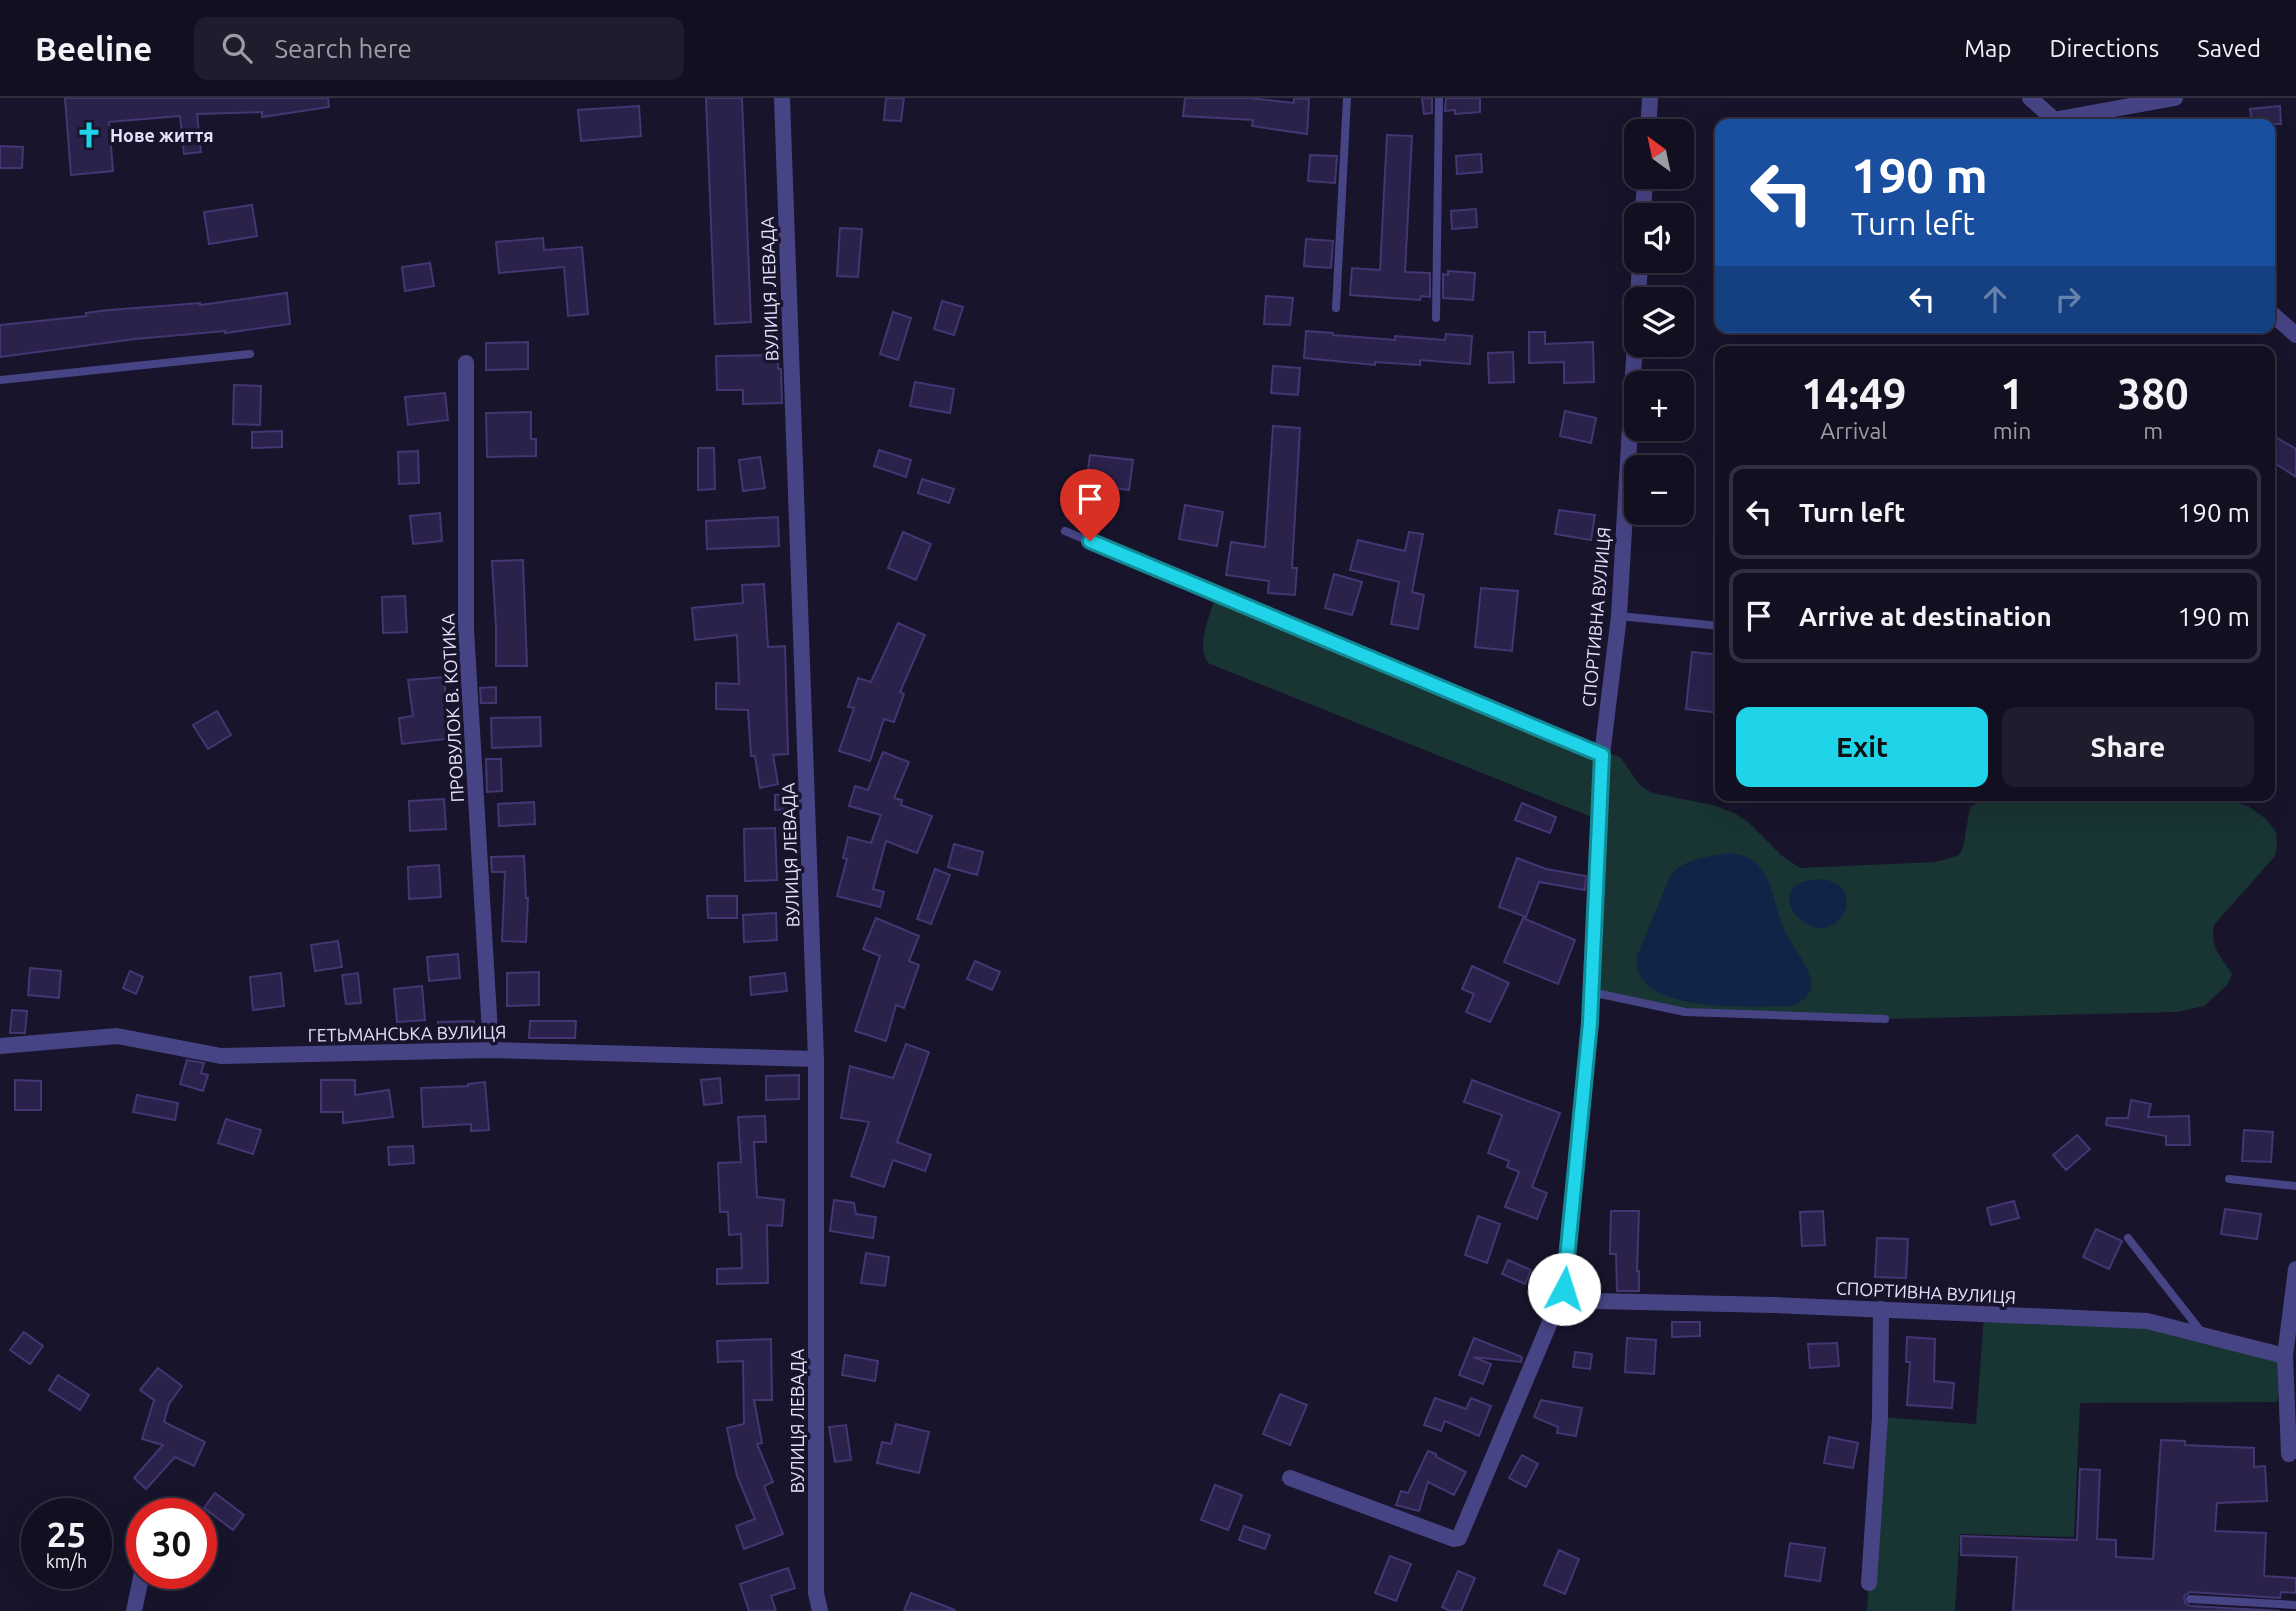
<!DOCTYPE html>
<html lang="en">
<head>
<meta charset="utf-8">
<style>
	:root { --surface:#120f20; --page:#1f1d2d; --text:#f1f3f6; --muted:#9c9ca5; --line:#312f3e; --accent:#1fd4e9 }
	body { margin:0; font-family:Ubuntu,sans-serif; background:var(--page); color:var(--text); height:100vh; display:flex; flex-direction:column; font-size:26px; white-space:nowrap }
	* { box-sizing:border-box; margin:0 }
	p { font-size:23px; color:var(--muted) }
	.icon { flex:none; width:38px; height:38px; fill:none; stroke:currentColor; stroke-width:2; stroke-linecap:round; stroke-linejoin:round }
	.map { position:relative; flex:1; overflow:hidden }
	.sheet { position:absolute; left:1715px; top:248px; width:560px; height:455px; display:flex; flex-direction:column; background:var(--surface); border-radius:14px; box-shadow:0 7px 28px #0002,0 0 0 2px var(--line) }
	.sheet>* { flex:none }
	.top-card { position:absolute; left:1715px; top:21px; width:560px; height:214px; border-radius:14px; box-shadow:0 7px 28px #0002,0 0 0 2px var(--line); background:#1a4fa0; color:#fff; overflow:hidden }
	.needle { width:46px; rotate:327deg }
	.tools { position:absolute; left:1624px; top:21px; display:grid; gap:14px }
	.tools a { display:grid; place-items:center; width:70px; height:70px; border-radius:14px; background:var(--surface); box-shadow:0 7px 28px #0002,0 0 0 2px var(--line); font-size:35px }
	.speed { position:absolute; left:21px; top:1400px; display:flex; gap:14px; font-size:35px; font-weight:700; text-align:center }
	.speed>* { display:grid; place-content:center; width:91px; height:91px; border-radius:50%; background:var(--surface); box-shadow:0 7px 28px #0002,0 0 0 2px var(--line); line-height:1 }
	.speed small { font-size:18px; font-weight:400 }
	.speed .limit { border:10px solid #d22; background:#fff; color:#111 }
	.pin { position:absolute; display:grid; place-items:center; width:60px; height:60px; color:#fff; margin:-72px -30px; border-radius:50% 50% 50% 0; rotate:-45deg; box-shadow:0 0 7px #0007 }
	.pin .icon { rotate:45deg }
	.me { position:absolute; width:77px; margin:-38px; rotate:5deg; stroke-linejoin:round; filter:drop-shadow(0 0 5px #0008) }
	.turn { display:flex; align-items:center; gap:24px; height:147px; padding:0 21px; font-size:32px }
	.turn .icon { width:91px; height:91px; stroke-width:2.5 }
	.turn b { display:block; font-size:49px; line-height:60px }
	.lanes { display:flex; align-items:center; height:66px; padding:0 21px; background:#0003; justify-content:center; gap:35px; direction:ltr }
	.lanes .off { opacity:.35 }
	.eta { display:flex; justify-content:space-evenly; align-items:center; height:119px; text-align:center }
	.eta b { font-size:42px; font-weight:700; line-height:49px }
	.primary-button { display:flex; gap:14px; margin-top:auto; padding:14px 21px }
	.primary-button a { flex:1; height:80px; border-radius:14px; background:var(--accent); color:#111; font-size:28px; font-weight:700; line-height:80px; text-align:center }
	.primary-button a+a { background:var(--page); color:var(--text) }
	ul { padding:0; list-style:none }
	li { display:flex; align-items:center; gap:21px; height:94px; margin:0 14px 10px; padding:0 7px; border:4px solid var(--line); border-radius:14px }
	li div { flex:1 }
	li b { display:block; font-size:26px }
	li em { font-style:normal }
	header { display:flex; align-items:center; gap:42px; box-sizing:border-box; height:98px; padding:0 35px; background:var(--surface); border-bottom:2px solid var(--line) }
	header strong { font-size:33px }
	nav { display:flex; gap:38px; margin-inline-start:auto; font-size:24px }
	.search { width:490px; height:63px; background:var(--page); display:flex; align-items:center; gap:18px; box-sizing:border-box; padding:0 24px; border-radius:14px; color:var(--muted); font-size:26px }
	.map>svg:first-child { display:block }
</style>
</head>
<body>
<header>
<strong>Beeline</strong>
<div class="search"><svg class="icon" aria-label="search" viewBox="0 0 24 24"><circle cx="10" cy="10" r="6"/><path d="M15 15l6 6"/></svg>Search here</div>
<nav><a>Map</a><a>Directions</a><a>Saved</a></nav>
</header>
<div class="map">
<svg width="2296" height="1513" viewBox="0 0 2296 1513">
	<rect width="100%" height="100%" fill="#18142b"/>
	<g fill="#183433">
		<path d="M1216,496l386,161 9,-1 9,3 20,28 12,8 61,12 21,8 14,9 33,33 19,13 135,-6 12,-3 12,-4 4,-7 7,-41 21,-11h125l106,3 26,7 18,13 10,13 1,12 -2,12 -61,69c-4,24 6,30 18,49l-4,10 -24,22 -27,6 -292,7 -200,-7 -94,-20 8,-172 -391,-157c-13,-18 3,-49 8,-69z"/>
		<polygon points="1984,1216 2147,1223 2285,1258 2277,1304 2080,1305 2074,1439 1960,1436 1955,1513 1867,1513 1880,1319 1976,1326"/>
	</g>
	<g fill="#112447">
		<path d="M1729,755c11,2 21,3 29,12 16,18 17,46 27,67 7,14 28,39 26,54 -1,10 -9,15 -18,20 -38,0 -163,10 -156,-50l34,-82c16,-16 36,-17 58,-21z"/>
		<path d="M1821,781c52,7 15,73 -21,40 -9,-7 -16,-23 -5,-33 6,-5 18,-6 26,-7z"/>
	</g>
	<g fill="#2a224a" stroke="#433673" stroke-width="2">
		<polygon points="65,0 328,0 329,9 262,19 262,14 197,16 201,54 184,56 180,18 109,24 113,73 71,77"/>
		<polygon points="706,0 742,0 751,224 715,226"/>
		<polygon points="886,0 904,0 901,23 884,22"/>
		<polygon points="1185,0 1249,0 1294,5 1294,0 1309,1 1307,36 1252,28 1253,22 1183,18"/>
		<polygon points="1422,0 1432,0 1432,15 1424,16"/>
		<polygon points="1446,0 1480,0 1480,14 1455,16 1455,12 1445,13"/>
		<polygon points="639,8 641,38 581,43 578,12"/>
		<polygon points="2280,8 2281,26 2252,26 2250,11"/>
		<polygon points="1387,37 1412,38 1405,174 1430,175 1430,199 1421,198 1420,202 1350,197 1352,170 1380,172"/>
		<polygon points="0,48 23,49 22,70 0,70"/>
		<polygon points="1481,56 1482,74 1457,76 1456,58"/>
		<polygon points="1310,57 1337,58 1335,85 1308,83"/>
		<polygon points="252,107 257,138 209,146 204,114"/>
		<polygon points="1476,111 1477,129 1452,131 1451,113"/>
		<polygon points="840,130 862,131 858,179 837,178"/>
		<polygon points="543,140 544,152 582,149 588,216 568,218 564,169 499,175 496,144"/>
		<polygon points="1306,141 1333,143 1331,170 1304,168"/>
		<polygon points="430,165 434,188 405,193 402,169"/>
		<polygon points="1448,173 1475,175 1473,202 1443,200 1443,176 1448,177"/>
		<polygon points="287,195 290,226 225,235 225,233 135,241 0,259 0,227 86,218 86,215 109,212 200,205 200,207"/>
		<polygon points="1266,198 1293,200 1290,227 1264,226"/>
		<polygon points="942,203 963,209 954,237 934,231"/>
		<polygon points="893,214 911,220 898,262 880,256"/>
		<polygon points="1306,233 1333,235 1333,237 1395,242 1395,238 1445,242 1446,236 1472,238 1470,266 1420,262 1420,267 1375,264 1375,267 1304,260"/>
		<polygon points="1529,234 1545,234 1545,246 1593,244 1594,284 1564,285 1564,264 1529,265"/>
		<polygon points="528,244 528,271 486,272 486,245"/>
		<polygon points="1513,254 1514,284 1489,285 1488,255"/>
		<polygon points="778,257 778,271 781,271 782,305 743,306 743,292 717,292 716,258"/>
		<polygon points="1273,268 1300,270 1298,297 1271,295"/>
		<polygon points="915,284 954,291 950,315 910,308"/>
		<polygon points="234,287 261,288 260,327 233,326"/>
		<polygon points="445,295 448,322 408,327 405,299"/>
		<polygon points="1565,313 1596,320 1591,345 1560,338"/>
		<polygon points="531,314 531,341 536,341 536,358 487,359 486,315"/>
		<polygon points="1273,328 1300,330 1292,470 1297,470 1295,497 1268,495 1269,483 1226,477 1231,444 1265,449"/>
		<polygon points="282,333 282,349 252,350 252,334"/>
		<polygon points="2270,336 2296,351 2296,379 2270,362"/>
		<polygon points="698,350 714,350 715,391 698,392"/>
		<polygon points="879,352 911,362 906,379 874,368"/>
		<polygon points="418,353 419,385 399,386 398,354"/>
		<polygon points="1090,357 1133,362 1129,392 1086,386"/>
		<polygon points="760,359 765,390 743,393 739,362"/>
		<polygon points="922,381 954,391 949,405 918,395"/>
		<polygon points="1185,407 1223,414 1217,448 1179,441"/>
		<polygon points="1559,412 1595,417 1591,442 1555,436"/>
		<polygon points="440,415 442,443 413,446 410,418"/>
		<polygon points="778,419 779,448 707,451 706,423"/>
		<polygon points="903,434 931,446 916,482 888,470"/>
		<polygon points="1409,434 1423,436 1412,494 1424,497 1418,531 1391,526 1399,484 1350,472 1358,442 1405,453"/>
		<polygon points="523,462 527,568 496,568 496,530 492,463"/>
		<polygon points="1334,476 1362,484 1352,517 1325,510"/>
		<polygon points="764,486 768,549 785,548 788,656 773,657 778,686 760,690 755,658 751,658 748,612 716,611 716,585 739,586 737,537 695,542 692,510 743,505 742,487"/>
		<polygon points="1481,490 1518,493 1512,553 1475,549"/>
		<polygon points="405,498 407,534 383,535 382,499"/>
		<polygon points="898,525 925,537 900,594 904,596 894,624 884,621 870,663 839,653 854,610 848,609 858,580 871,584"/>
		<polygon points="1692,554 1720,557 1720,615 1686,611"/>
		<polygon points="444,579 447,614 450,613 453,640 402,646 399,620 413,618 408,582"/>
		<polygon points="496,589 496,605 481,605 480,590"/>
		<polygon points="217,613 231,637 208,651 193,627"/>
		<polygon points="540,619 541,648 492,650 491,620"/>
		<polygon points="883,654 909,664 894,700 902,702 901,707 932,718 917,755 886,743 873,791 884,794 880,809 837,798 847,761 843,760 848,739 871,745 881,717 849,708 855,688 868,692"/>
		<polygon points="486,661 501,661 502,693 487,694"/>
		<polygon points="796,696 797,711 775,712 775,697"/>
		<polygon points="444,701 446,731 410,733 409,703"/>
		<polygon points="534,704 535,726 499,728 498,706"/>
		<polygon points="1522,705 1556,719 1550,735 1515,722"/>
		<polygon points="775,730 777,782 745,783 744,731"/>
		<polygon points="954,746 983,754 977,777 948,769"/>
		<polygon points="524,758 526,800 528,800 526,844 502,843 505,774 492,774 491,759"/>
		<polygon points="1517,760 1546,771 1586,778 1585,792 1539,784 1526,819 1499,809"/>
		<polygon points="439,767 441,799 409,801 408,769"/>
		<polygon points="935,771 950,777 931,826 917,821"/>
		<polygon points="707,798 737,798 737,820 708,820"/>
		<polygon points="776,815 777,842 744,844 743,817"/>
		<polygon points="876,820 919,838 909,863 919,867 904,910 896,907 886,943 855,933 880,858 863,851"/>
		<polygon points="1523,820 1575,842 1558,886 1504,864"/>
		<polygon points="338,843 342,869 315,873 311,847"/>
		<polygon points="458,856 460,880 429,883 427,859"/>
		<polygon points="975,863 1000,874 992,892 967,881"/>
		<polygon points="1472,868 1509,885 1490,924 1466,914 1474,896 1462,891"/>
		<polygon points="30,870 61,873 59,900 28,897"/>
		<polygon points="130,873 143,879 136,896 123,890"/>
		<polygon points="539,874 539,907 507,908 507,875"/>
		<polygon points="281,875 284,908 253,912 250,879"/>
		<polygon points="358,875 361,905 346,906 342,877"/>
		<polygon points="785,875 787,893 751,897 750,879"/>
		<polygon points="422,888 425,922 397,924 394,891"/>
		<polygon points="12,912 27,913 25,935 10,935"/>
		<polygon points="474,923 474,939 438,939 438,924"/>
		<polygon points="530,923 576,923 575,940 529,940"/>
		<polygon points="906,946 929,954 897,1044 931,1057 925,1073 893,1062 884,1089 851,1078 869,1024 841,1020 850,968 893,980"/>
		<polygon points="187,962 204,965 201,975 208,977 203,993 180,986"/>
		<polygon points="799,977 799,1001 766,1002 766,978"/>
		<polygon points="720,980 722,1005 704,1007 701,982"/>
		<polygon points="15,982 41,983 41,1012 15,1012"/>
		<polygon points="321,982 355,982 355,997 389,992 393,1019 343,1025 343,1014 321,1014"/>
		<polygon points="1472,982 1560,1015 1532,1089 1547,1095 1537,1121 1505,1109 1519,1074 1507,1069 1509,1063 1488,1055 1502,1017 1464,1004"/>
		<polygon points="485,984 489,1032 471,1033 471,1026 423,1029 421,990 468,988 468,986"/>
		<polygon points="137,997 178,1005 175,1022 133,1014"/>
		<polygon points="2131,1002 2151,1006 2148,1019 2189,1018 2190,1047 2166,1047 2166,1038 2106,1027 2107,1020 2128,1020"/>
		<polygon points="765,1018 766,1044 754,1044 757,1099 784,1102 782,1128 767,1127 768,1185 717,1186 717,1171 742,1170 741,1136 729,1137 728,1114 720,1114 718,1065 741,1064 738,1019"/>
		<polygon points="226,1021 261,1032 253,1056 218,1045"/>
		<polygon points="2244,1032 2273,1034 2271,1064 2242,1063"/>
		<polygon points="2077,1037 2090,1051 2066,1072 2053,1057"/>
		<polygon points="413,1048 414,1065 389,1067 388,1049"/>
		<polygon points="834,1102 854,1105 856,1116 876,1119 873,1140 830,1133"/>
		<polygon points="2014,1103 2019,1120 1991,1127 1987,1110"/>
		<polygon points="2225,1111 2261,1116 2257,1141 2221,1136"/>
		<polygon points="1611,1113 1639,1113 1637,1173 1639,1173 1639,1193 1617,1193 1616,1156 1610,1156"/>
		<polygon points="1823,1113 1825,1147 1802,1148 1800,1114"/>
		<polygon points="1478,1118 1500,1126 1487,1165 1465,1157"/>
		<polygon points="2096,1131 2122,1143 2109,1171 2083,1159"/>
		<polygon points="1877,1140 1908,1141 1906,1180 1875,1179"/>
		<polygon points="866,1155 889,1159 885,1188 861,1185"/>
		<polygon points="1508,1162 1531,1172 1525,1186 1502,1176"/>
		<polygon points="1672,1224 1700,1224 1700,1238 1672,1239"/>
		<polygon points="24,1234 43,1248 30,1266 10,1252"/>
		<polygon points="1907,1239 1935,1241 1934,1283 1954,1285 1952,1310 1907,1307 1910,1264 1906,1264"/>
		<polygon points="1474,1240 1522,1259 1521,1264 1473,1259 1491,1266 1483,1286 1459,1277"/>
		<polygon points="1627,1240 1656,1242 1654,1276 1625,1274"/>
		<polygon points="771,1241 772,1302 754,1302 762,1345 757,1346 773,1384 764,1388 783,1436 744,1451 736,1428 755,1421 737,1378 727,1330 744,1326 743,1263 718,1264 717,1243"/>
		<polygon points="1837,1245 1839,1268 1810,1270 1808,1246"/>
		<polygon points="1575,1254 1592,1256 1590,1271 1573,1269"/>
		<polygon points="845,1257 878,1263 875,1283 842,1277"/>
		<polygon points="158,1270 182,1288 169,1306 164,1324 205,1344 194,1368 175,1359 146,1391 134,1380 163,1347 142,1341 154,1302 140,1292"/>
		<polygon points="58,1277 89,1297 80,1312 49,1292"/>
		<polygon points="1280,1296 1307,1307 1290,1347 1263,1336"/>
		<polygon points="1435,1300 1466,1311 1471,1300 1491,1308 1479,1338 1445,1323 1441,1333 1424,1327"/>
		<polygon points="1541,1302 1582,1310 1576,1338 1557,1335 1558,1329 1534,1319"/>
		<polygon points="896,1326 929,1334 919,1375 877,1365 882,1344 891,1346"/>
		<polygon points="846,1327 851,1362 835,1364 829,1329"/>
		<polygon points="1829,1339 1858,1345 1853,1370 1824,1365"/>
		<polygon points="2161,1342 2185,1343 2185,1347 2254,1350 2254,1369 2265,1368 2267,1403 2217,1405 2215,1433 2266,1435 2264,1478 2296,1480 2296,1495 2281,1494 2280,1500 2190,1494 2184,1498 2185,1505 2190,1508 2280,1513 2013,1513 2017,1459 1961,1457 1961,1438 2077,1442 2080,1371 2100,1372 2097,1441 2116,1442 2116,1459 2153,1461"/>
		<polygon points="1428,1353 1436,1356 1436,1359 1466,1374 1454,1397 1428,1384 1419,1413 1396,1407 1401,1393 1408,1395"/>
		<polygon points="1522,1357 1538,1366 1526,1389 1509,1380"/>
		<polygon points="1215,1387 1242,1397 1228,1432 1201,1422"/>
		<polygon points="215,1395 244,1417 233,1432 204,1410"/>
		<polygon points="1244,1428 1270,1437 1265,1451 1239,1442"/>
		<polygon points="1790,1445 1825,1450 1820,1483 1785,1478"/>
		<polygon points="1559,1452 1579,1461 1565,1496 1544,1487"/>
		<polygon points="1390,1458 1411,1466 1396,1503 1375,1495"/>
		<polygon points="788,1470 795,1490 771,1498 776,1513 749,1513 740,1486"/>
		<polygon points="1458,1473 1475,1480 1461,1513 1450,1513 1442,1509"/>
		<polygon points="911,1495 955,1512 955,1513 904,1513"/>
	</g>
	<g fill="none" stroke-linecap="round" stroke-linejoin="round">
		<g stroke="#474485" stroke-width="8">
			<polyline points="1336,210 1347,0"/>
			<polyline points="1436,220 1439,0"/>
			<polyline points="0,282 250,256"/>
			<polyline points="1065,433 1602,657"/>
			<polyline points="1619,518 1720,528"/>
			<polyline points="1591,894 1685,914 1885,921"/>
			<polyline points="2229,1081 2296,1088"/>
			<polyline points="2128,1140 2203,1236"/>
			<polyline points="2190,1501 2296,1507"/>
		</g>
		<g stroke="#474485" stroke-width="16">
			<polyline points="782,0 816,961 816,1495 820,1513"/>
			<polyline points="2030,0 2059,26"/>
			<polyline points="2053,22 2175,0"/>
			<polyline points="1648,33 1650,0"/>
			<polyline points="1643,117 1645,79"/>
			<polyline points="1638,201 1640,163"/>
			<polyline points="2270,214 2296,237"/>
			<polyline points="466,265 466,532 491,952"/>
			<polyline points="0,948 117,938 221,958 491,952 816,961"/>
			<polyline points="1564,1191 1595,1203 1773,1207 2147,1223 2285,1258"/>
			<polyline points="2289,1356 2285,1258 2296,1171"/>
			<polyline points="1290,1380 1454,1441 1459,1440 1564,1191 1590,925 1602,657 1619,518 1636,226"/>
			<polyline points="1869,1485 1880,1319 1881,1211"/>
			<polyline points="134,1513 142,1475"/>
		</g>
	</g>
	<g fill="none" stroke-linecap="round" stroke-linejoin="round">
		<g stroke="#148a97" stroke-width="18">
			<polyline id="route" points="1090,443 1602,657 1590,925 1564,1191"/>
		</g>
		<use href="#route" stroke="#1fd4e9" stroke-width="12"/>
	</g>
	<defs>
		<g id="church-bare" transform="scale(2.1)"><path d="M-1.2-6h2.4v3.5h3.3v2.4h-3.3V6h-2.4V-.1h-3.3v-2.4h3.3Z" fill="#1fd4e9" stroke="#18142b" stroke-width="2.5" paint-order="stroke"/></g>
	</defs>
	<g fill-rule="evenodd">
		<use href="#church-bare" x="89" y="37"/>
	</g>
	<g text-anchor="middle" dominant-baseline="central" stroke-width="7" stroke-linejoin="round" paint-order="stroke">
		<g font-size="18" font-weight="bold" fill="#e4e1fc" stroke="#18142b" text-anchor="start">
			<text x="110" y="37">Нове життя</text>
		</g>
		<g font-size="18" fill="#e4e1fc" stroke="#18142b">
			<text transform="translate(769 191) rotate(-92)">ВУЛИЦЯ ЛЕВАДА</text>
			<text transform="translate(1596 519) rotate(-85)">СПОРТИВНА ВУЛИЦЯ</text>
			<text transform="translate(452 610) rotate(-93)">ПРОВУЛОК В. КОТИКА</text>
			<text transform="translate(790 757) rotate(-92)">ВУЛИЦЯ ЛЕВАДА</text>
			<text transform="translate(407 935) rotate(-1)">ГЕТЬМАНСЬКА ВУЛИЦЯ</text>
			<text transform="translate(1926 1194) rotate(3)">СПОРТИВНА ВУЛИЦЯ</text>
			<text transform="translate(797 1323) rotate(-90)">ВУЛИЦЯ ЛЕВАДА</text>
		</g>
	</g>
</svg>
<div class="tools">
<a><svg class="needle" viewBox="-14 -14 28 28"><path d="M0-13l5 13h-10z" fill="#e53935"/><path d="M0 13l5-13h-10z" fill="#9c9ca5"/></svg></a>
<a><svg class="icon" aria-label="sound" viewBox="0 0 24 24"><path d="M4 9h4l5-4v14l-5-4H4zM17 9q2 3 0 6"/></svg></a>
<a><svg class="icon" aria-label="layers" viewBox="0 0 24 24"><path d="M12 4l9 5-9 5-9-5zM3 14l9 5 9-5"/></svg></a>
<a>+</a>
<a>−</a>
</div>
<div class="speed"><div>25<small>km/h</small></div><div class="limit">30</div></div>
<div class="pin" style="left:1090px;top:443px;background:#d93025"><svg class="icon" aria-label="arrive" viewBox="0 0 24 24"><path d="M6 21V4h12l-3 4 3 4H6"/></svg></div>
<svg class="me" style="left:1564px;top:1191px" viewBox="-20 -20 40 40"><circle r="19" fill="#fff"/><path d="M0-13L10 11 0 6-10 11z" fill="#1fd4e9"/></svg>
<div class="top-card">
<div class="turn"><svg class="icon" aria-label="left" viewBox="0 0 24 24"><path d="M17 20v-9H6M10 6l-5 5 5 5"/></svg><div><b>190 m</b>Turn left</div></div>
<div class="lanes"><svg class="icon" aria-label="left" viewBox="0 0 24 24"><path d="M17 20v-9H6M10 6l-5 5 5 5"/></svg><svg class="icon off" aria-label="ahead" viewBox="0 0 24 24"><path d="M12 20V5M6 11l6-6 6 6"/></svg><svg class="icon off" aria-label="right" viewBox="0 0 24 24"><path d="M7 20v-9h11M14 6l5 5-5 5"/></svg></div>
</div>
<section class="sheet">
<div class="eta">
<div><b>14:49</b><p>Arrival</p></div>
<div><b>1</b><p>min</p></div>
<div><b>380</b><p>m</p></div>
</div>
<ul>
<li><svg class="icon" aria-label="left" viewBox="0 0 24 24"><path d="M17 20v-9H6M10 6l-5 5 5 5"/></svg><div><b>Turn left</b></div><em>190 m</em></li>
<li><svg class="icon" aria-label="arrive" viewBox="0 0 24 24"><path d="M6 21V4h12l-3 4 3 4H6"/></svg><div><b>Arrive at destination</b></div><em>190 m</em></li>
</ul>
<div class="primary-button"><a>Exit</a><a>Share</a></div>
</section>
</div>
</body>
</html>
